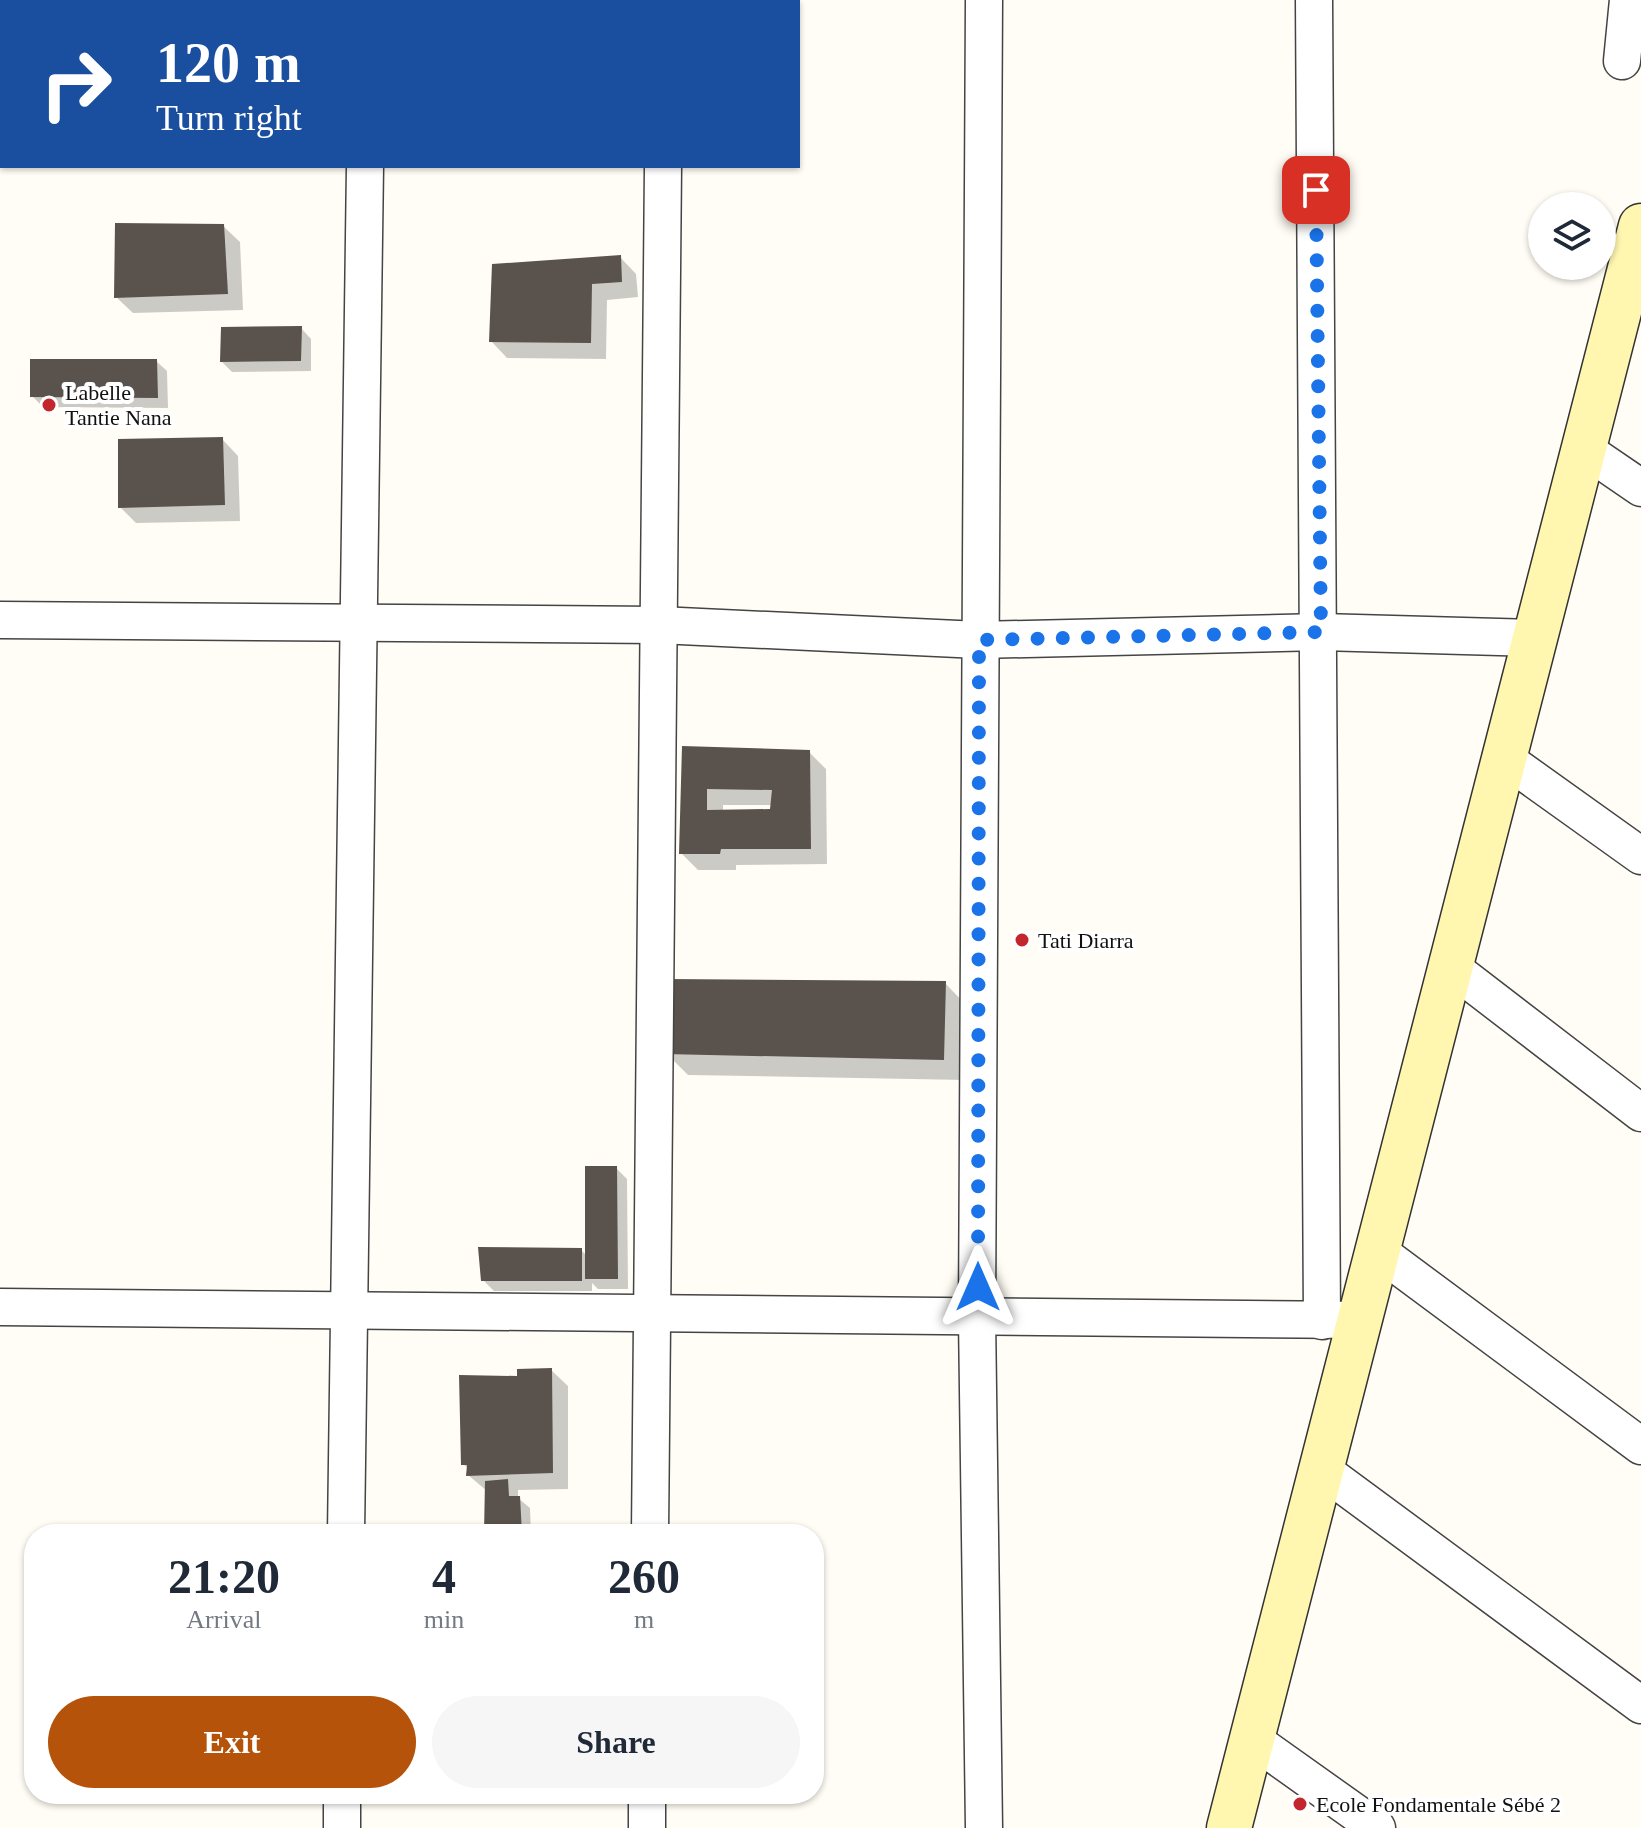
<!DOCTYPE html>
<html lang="en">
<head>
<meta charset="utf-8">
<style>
	:root { --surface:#fff; --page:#f6f6f7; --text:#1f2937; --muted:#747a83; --accent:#b45309 }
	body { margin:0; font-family:"Times New Roman",serif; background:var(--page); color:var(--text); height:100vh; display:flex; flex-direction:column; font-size:30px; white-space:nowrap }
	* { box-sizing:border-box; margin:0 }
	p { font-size:26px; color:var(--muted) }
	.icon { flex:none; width:44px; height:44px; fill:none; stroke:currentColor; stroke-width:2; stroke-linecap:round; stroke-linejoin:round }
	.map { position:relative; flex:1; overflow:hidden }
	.panel { position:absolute; left:24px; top:1524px; width:800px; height:280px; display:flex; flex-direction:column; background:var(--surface); border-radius:32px; box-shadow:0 2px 6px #0004 }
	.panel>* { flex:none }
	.banner { position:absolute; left:0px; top:0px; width:800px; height:168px; box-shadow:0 2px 6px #0004; background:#1a4fa0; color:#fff; overflow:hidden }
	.tools { position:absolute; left:1528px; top:192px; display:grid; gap:16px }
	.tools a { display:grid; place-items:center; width:88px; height:88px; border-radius:50%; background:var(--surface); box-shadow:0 2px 6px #0004; font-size:40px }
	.pin { position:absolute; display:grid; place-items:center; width:68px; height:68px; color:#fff; margin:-34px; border-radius:16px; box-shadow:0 4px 12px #0006 }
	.me { position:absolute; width:88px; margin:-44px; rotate:0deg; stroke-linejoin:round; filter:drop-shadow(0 0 6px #0008) }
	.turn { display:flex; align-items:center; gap:28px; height:168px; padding:0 24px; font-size:36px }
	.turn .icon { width:104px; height:104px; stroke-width:2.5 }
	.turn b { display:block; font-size:56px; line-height:68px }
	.eta { display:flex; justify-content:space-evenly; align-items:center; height:136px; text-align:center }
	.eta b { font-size:48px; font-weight:800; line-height:56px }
	.action { display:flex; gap:16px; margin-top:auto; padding:16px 24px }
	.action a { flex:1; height:92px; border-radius:48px; background:var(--accent); color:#fff; font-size:32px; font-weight:800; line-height:92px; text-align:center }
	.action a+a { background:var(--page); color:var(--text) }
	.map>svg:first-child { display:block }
</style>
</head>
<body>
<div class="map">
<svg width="1641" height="1828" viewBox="0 0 1641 1828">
	<rect width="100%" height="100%" fill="#fffdf5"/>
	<g fill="#0003" fill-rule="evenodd">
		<polygon points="223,226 240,242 243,310 133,313 116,297"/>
		<polygon points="620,257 636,274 638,297 607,300 606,359 507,358 491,341"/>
		<polygon points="301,328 311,339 311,371 232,372 222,362"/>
		<polygon points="156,361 167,371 168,408 43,407 32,396"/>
		<polygon points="222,439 238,456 240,521 136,523 120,507"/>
		<path d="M684,748l125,4 17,17 1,95 -91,1v5h-38l-16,-16zM723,805h50l-1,6 -49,1z"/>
		<polygon points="945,983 966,1005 965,1080 688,1075 666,1053"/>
		<polygon points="616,1168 627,1179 628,1289 598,1289 592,1283 592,1291 494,1291 483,1280 581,1250 587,1256"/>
		<polygon points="551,1370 568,1386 568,1489 518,1490 518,1498 530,1508 531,1534 486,1534 487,1491 468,1475 469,1469 463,1464 520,1378"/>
	</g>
	<g fill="#5a524d" fill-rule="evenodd">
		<polygon points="115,223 224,224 228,294 114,298"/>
		<polygon points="621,255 622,282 592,284 591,343 489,342 492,264"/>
		<polygon points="302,326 301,361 220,362 221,327"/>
		<polygon points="30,359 157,359 158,398 30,397"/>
		<polygon points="223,437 225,505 118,508 118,439"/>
		<path d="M682,746l128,4 1,99h-90l-1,5h-41zM707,789l65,1 -2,19 -63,1z"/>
		<polygon points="667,979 946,981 944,1060 664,1054"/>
		<polygon points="585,1166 617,1166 618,1279 585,1279"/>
		<polygon points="478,1247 582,1248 582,1281 481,1281"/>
		<polygon points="552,1368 553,1473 466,1476 467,1465 461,1465 459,1375 517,1376 517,1369"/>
		<polygon points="508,1479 509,1496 520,1496 522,1534 484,1534 485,1481"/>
	</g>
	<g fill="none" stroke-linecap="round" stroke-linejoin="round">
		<g stroke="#444" stroke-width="39">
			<g id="street">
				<polyline points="1314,0 1322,1321"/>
				<polyline points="368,2 368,0"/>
				<polyline points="665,2 665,0"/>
				<polyline points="1622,61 1628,0"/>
				<polyline points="1584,449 1641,488"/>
				<polyline points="0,620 659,625 979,640 1321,632 1535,638"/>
				<polyline points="1504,758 1641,856"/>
				<polyline points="1451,967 1641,1113"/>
				<polyline points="1378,1251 1641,1446"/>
				<polyline points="0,1307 1360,1320"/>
				<polyline points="1321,1469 1641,1705"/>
				<polyline points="346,1534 365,166"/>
				<polyline points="650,1534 663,166"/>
				<polyline points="1252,1739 1377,1828"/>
				<polyline points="342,1828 342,1794"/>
				<polyline points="647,1828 647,1794"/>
				<polyline points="984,1828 977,1317 984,0"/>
			</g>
		</g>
		<g stroke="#333" stroke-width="47">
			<polyline id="secondary" points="1229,1828 1641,226"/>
		</g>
		<use href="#street" stroke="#fff" stroke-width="36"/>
		<use href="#secondary" stroke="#fff6b0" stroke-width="44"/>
	</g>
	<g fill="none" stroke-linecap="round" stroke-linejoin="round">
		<polyline stroke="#1a73e8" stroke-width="14" stroke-dasharray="0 25.2" points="978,1287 979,640 1321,632 1316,190"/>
	</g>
	<g fill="#c4262e" stroke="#fff" stroke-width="3">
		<circle cx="49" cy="405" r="8"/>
		<circle cx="1022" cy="940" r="8"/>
		<circle cx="1300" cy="1804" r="8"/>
	</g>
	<g text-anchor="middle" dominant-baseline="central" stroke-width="8" stroke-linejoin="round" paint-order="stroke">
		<g font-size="22" fill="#111" stroke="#fff" text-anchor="start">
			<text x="65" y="392">Labelle<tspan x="65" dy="25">Tantie Nana</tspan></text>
			<text x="1038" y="940">Tati Diarra</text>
			<text x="1316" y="1804">Ecole Fondamentale Sébé 2</text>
		</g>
	</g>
</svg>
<div class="tools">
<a><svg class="icon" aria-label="layers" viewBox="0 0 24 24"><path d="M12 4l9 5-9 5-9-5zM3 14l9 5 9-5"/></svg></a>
</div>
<div class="pin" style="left:1316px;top:190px;background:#d93025"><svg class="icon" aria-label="arrive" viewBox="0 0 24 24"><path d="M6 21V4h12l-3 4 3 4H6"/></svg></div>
<svg class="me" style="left:978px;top:1287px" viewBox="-20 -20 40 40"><path d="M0-17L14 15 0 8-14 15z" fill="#1a73e8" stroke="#fff" stroke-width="4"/></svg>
<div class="banner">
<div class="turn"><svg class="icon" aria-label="right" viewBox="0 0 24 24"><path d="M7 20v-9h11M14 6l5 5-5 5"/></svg><div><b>120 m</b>Turn right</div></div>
</div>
<section class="panel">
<div class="eta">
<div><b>21:20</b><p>Arrival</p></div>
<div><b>4</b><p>min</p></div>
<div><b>260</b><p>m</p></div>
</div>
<div class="action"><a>Exit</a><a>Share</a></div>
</section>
</div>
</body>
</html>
